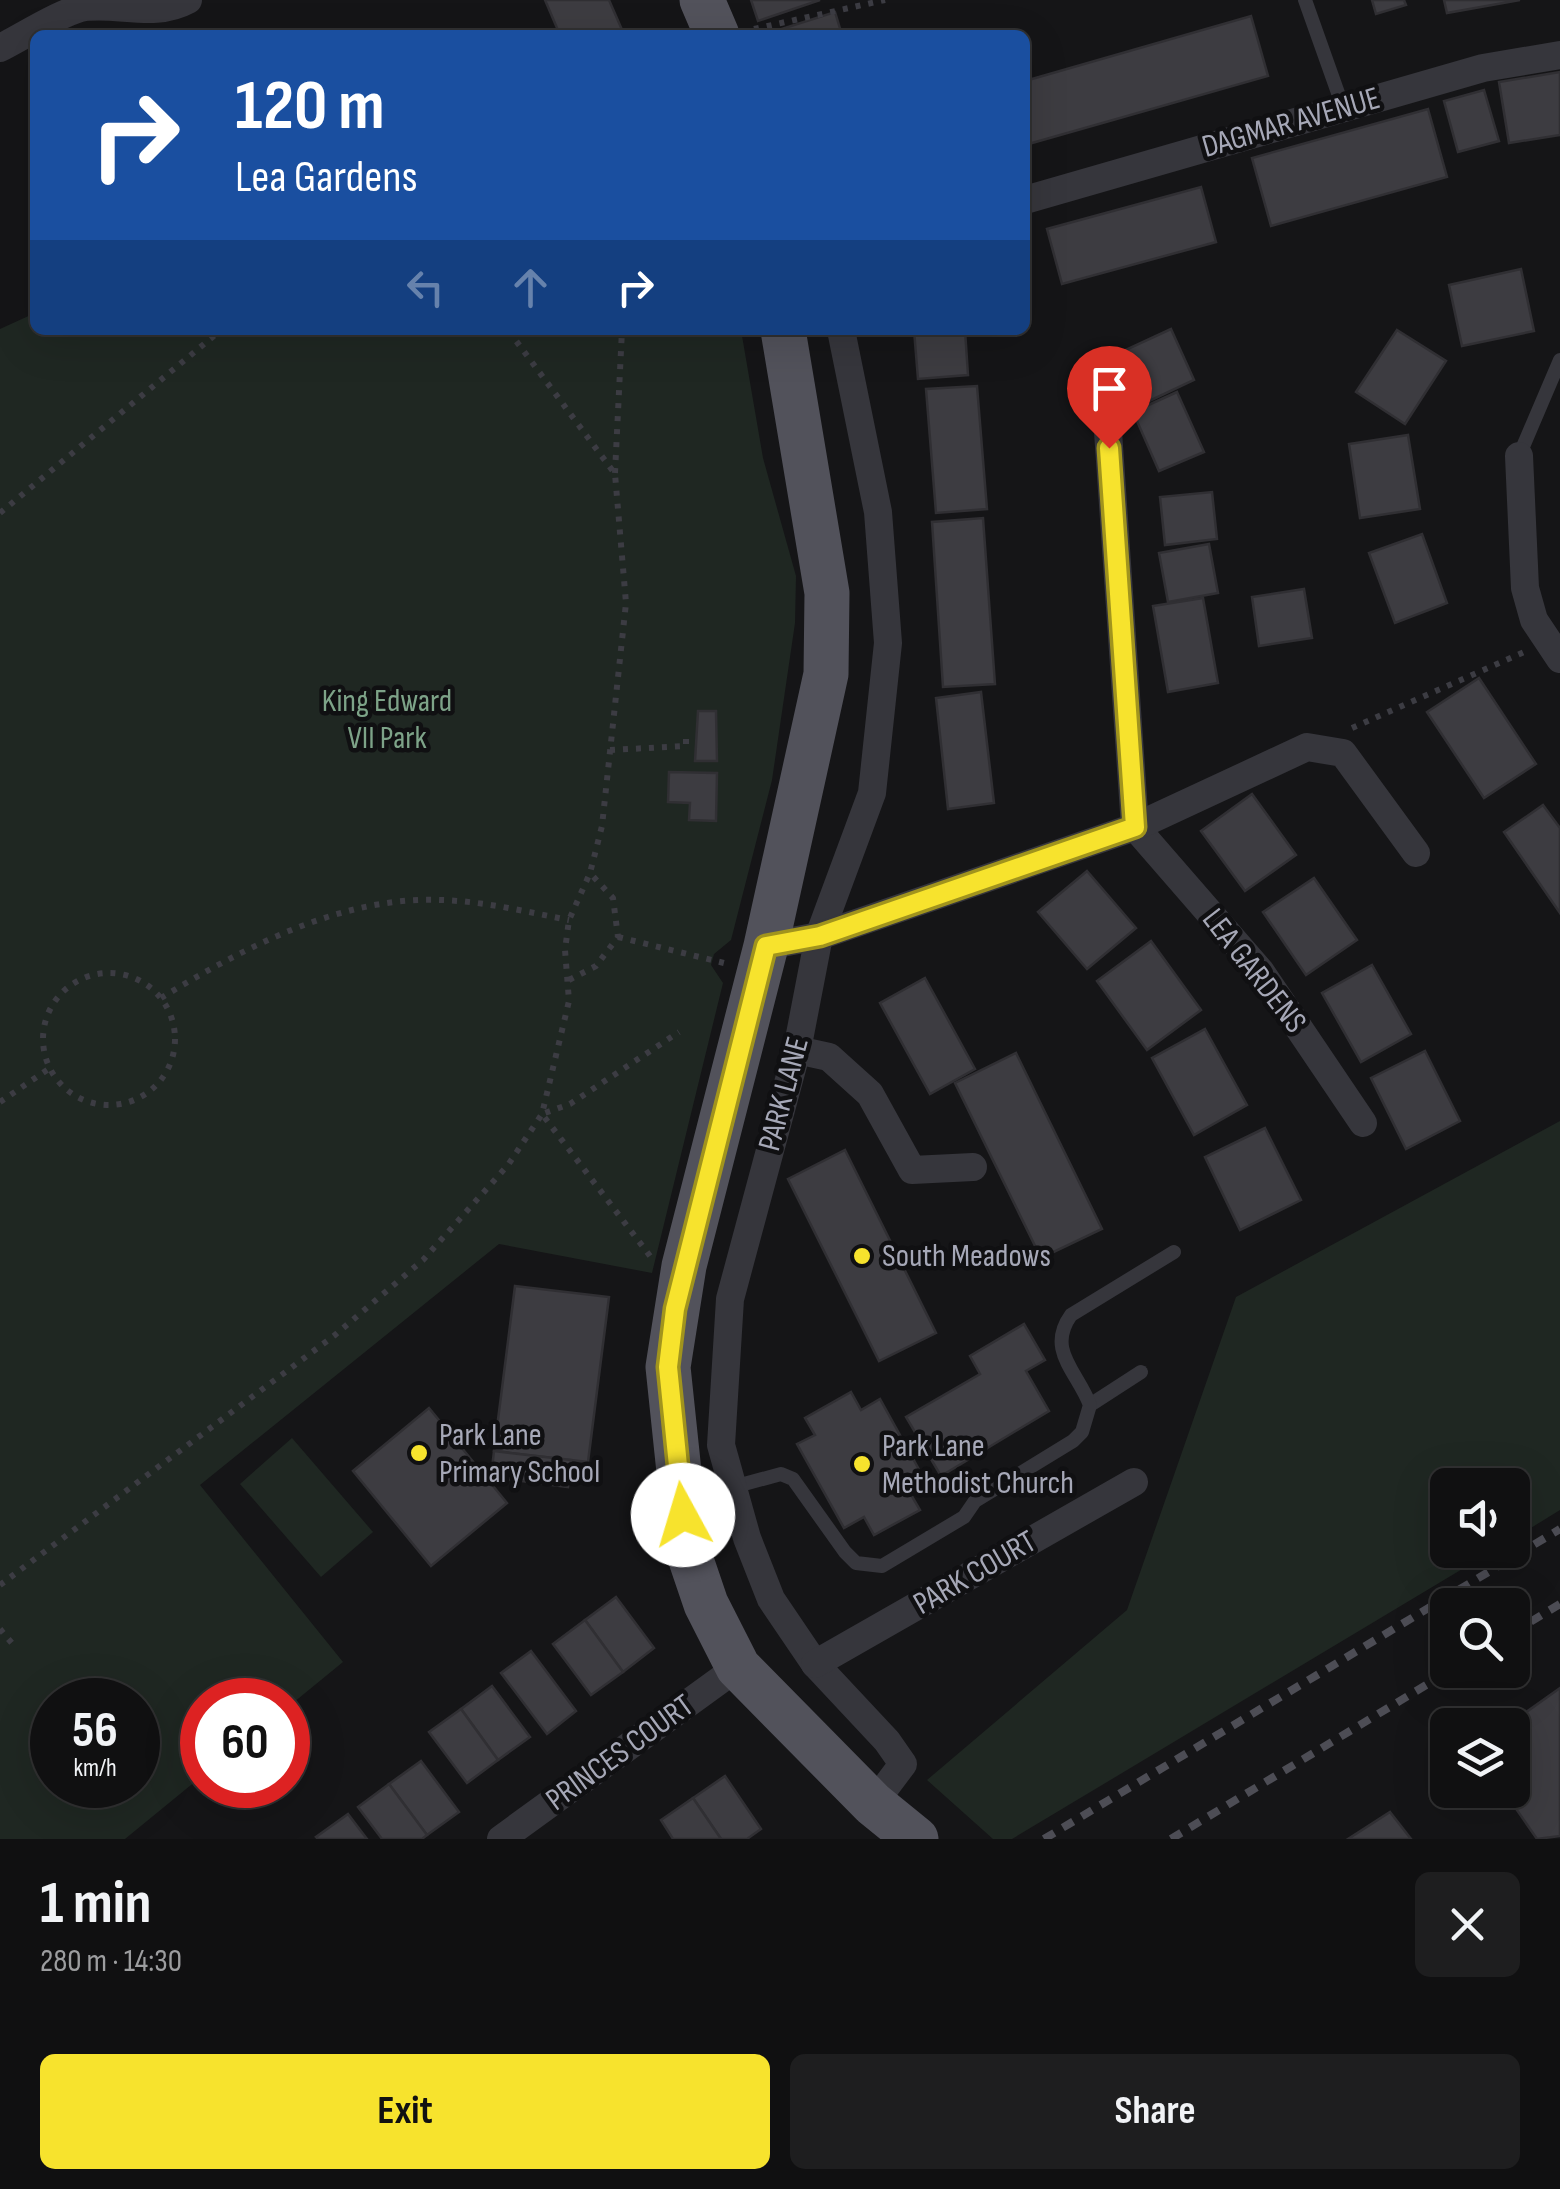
<!DOCTYPE html>
<html lang="en">
<head>
<meta charset="utf-8">
<style>
	:root { --surface:#101011; --page:#1e1e1f; --text:#f1f3f6; --muted:#9c9d9f; --line:#303031; --accent:#f7e32d }
	body { margin:0; font-family:"Sofia Sans Condensed",sans-serif; background:var(--page); color:var(--text); height:100vh; display:flex; flex-direction:column; font-size:38px; white-space:nowrap }
	* { box-sizing:border-box; margin:0 }
	p { font-size:32px; color:var(--muted) }
	.icon { flex:none; width:55px; height:55px; fill:none; stroke:currentColor; stroke-width:2; stroke-linecap:round; stroke-linejoin:round }
	.map { position:relative; height:1839px; overflow:hidden }
	.panel { display:flex; flex-direction:column; background:var(--surface); flex:1 }
	.panel>* { flex:none }
	.top-card { position:absolute; left:30px; top:30px; width:1000px; height:305px; border-radius:15px; box-shadow:0 10px 40px #0002,0 0 0 2px var(--line); background:#1a4fa0; color:#fff; overflow:hidden }
	.fabs { position:absolute; left:1430px; top:1468px; display:grid; gap:20px }
	.fabs a { display:grid; place-items:center; width:100px; height:100px; border-radius:15px; background:var(--surface); box-shadow:0 10px 40px #0002,0 0 0 2px var(--line); font-size:50px }
	.speed { position:absolute; left:30px; top:1678px; display:flex; gap:20px; font-size:50px; font-weight:700; text-align:center }
	.speed>* { display:grid; place-content:center; width:130px; height:130px; border-radius:50%; background:var(--surface); box-shadow:0 10px 40px #0002,0 0 0 2px var(--line); line-height:1 }
	.speed small { font-size:25px; font-weight:400 }
	.speed .limit { border:15px solid #d22; background:#fff; color:#111 }
	.pin { position:absolute; display:grid; place-items:center; width:85px; height:85px; color:#fff; margin:-102px -42px; border-radius:50% 50% 50% 0; rotate:-45deg; box-shadow:0 0 10px #0007 }
	.pin .icon { rotate:45deg }
	.me { position:absolute; width:110px; margin:-55px; rotate:354deg; stroke-linejoin:round; filter:drop-shadow(0 0 8px #0008) }
	.turn { display:flex; align-items:center; gap:35px; height:210px; padding:0 40px; font-size:45px }
	.turn .icon { width:130px; height:130px; stroke-width:2.5 }
	.turn b { display:block; font-size:70px; line-height:85px }
	.lanes { display:flex; align-items:center; height:95px; padding:0 40px; background:#0003; justify-content:center; gap:50px; direction:ltr }
	.lanes .off { opacity:.35 }
	.round { display:grid; place-items:center; flex:none; width:105px; height:105px; border-radius:15px; background:var(--page) }
	.summary { display:flex; align-items:center; justify-content:space-between; height:170px; padding:0 40px }
	h1 { font-size:60px; font-weight:700; line-height:75px }
	.cta { display:flex; gap:20px; margin-top:auto; padding:20px 40px }
	.cta a { flex:1; height:115px; border-radius:15px; background:var(--accent); color:#111; font-size:40px; font-weight:700; line-height:115px; text-align:center }
	.cta a+a { background:var(--page); color:var(--text) }
	.map>svg:first-child { display:block }
</style>
</head>
<body>
<div class="map">
<svg width="1560" height="1839" viewBox="0 0 1560 1839">
	<rect width="100%" height="100%" fill="#151517"/>
	<g fill="#1f2722" fill-rule="evenodd">
		<path d="M35,313v17h706l22,128 33,118 -1,47 -23,157 -41,160 -17,14 -3,11 12,18 -71,290 -153,-29 -299,241 143,177 -55,45v-7h-86v76l-77,63h-125v-1510zM52,1700h86v85h-86z"/>
		<polygon points="1560,1121 1560,1510 1513,1539 1512,1485 1448,1485 1448,1550 1494,1550 1012,1839 993,1839 927,1780 1127,1610 1236,1297"/>
		<polygon points="292,1438 373,1532 321,1577 240,1484"/>
	</g>
	<g fill="#3d3c41" stroke="#302f33" stroke-width="2.5">
		<polygon points="545,0 609,0 623,32 615,35 560,35"/>
		<polygon points="751,0 820,0 758,21"/>
		<polygon points="1372,0 1404,0 1406,5 1376,14"/>
		<polygon points="1444,0 1520,0 1447,13"/>
		<polygon points="835,12 842,35 773,35 772,32"/>
		<polygon points="1251,16 1268,76 1025,145 1025,81"/>
		<polygon points="1560,72 1560,135 1509,143 1499,82"/>
		<polygon points="1484,90 1499,141 1458,152 1444,101"/>
		<polygon points="1428,109 1447,177 1271,226 1252,158"/>
		<polygon points="1201,187 1216,242 1062,284 1047,229"/>
		<polygon points="1521,269 1534,331 1462,346 1449,285"/>
		<polygon points="1171,329 1194,380 1145,403 1121,352"/>
		<polygon points="914,330 965,330 968,375 918,379"/>
		<polygon points="1397,330 1446,361 1405,424 1356,392"/>
		<polygon points="977,386 987,509 936,513 926,389"/>
		<polygon points="1177,392 1204,452 1159,471 1133,412"/>
		<polygon points="1408,435 1420,509 1360,518 1349,444"/>
		<polygon points="1212,492 1217,539 1165,545 1160,497"/>
		<polygon points="983,518 995,684 943,687 932,522"/>
		<polygon points="1422,534 1447,603 1395,623 1369,553"/>
		<polygon points="1209,544 1218,593 1168,602 1159,553"/>
		<polygon points="1304,589 1312,638 1259,646 1252,597"/>
		<polygon points="1203,598 1218,683 1168,692 1153,606"/>
		<polygon points="1479,678 1536,764 1484,798 1427,712"/>
		<polygon points="981,692 994,803 948,809 936,698"/>
		<polygon points="698,711 716,711 717,761 695,761"/>
		<polygon points="669,772 717,773 716,821 689,820 690,803 668,802"/>
		<polygon points="1252,794 1296,855 1245,891 1201,831"/>
		<polygon points="1543,805 1560,828 1560,913 1504,832"/>
		<polygon points="1087,871 1136,928 1087,969 1038,912"/>
		<polygon points="1314,878 1357,940 1306,975 1263,912"/>
		<polygon points="1151,941 1201,1010 1147,1050 1097,981"/>
		<polygon points="1372,965 1411,1034 1361,1062 1322,993"/>
		<polygon points="925,978 975,1069 930,1094 880,1003"/>
		<polygon points="1205,1029 1247,1105 1194,1135 1152,1058"/>
		<polygon points="1425,1051 1460,1121 1406,1149 1371,1078"/>
		<polygon points="1016,1053 1102,1229 1041,1258 955,1083"/>
		<polygon points="1265,1128 1301,1200 1240,1230 1205,1157"/>
		<polygon points="845,1150 936,1333 879,1361 788,1179"/>
		<polygon points="515,1286 609,1297 588,1462 494,1451"/>
		<polygon points="1024,1324 1045,1360 1026,1371 1049,1411 941,1476 906,1417 980,1374 970,1356"/>
		<polygon points="851,1392 861,1410 880,1399 927,1484 910,1493 920,1510 874,1535 864,1517 844,1528 797,1444 815,1435 805,1418"/>
		<polygon points="429,1408 507,1503 431,1566 353,1471"/>
		<polygon points="494,1451 571,1460 568,1487 491,1477"/>
		<polygon points="616,1597 654,1648 623,1672 585,1620"/>
		<polygon points="585,1620 623,1672 591,1695 553,1644"/>
		<polygon points="531,1651 576,1711 547,1734 501,1673"/>
		<polygon points="492,1686 530,1737 498,1760 461,1709"/>
		<polygon points="1560,1688 1560,1836 1537,1839 1503,1790 1512,1790 1512,1725 1508,1725"/>
		<polygon points="461,1709 498,1760 467,1783 429,1732"/>
		<polygon points="421,1761 459,1812 427,1835 389,1784"/>
		<polygon points="725,1776 761,1829 747,1839 721,1839 693,1798"/>
		<polygon points="389,1784 427,1835 422,1839 382,1839 358,1807"/>
		<polygon points="693,1798 721,1839 673,1839 661,1820"/>
		<polygon points="1390,1812 1411,1839 1348,1839"/>
		<polygon points="348,1814 367,1839 318,1839 316,1837"/>
	</g>
	<g fill="none" stroke-linecap="round" stroke-linejoin="round">
		<g stroke="#3c3c43" stroke-width="6" stroke-dasharray="5 8" stroke-linecap="butt">
			<polyline points="754,29 885,0"/>
			<polyline points="615,473 622,330"/>
			<polyline points="0,513 221,330"/>
			<polyline points="1352,728 1524,652"/>
			<polyline points="610,750 686,746 686,734"/>
			<polyline points="618,937 724,963"/>
			<circle cx="109" cy="1039" r="66"/>
			<polyline points="569,980 596,966 618,937 613,898 590,873"/>
			<path d="M161,998c82,-50 181,-102 279,-98 43,1 87,12 129,20"/>
			<polyline points="0,1102 50,1068"/>
			<polyline points="650,1256 542,1114 570,1104 679,1032"/>
			<polyline points="0,1585 335,1335 423,1260 508,1165 542,1114 569,1001 565,950 569,920 590,873 602,826 626,603 615,474 508,330"/>
			<polyline points="0,1629 16,1648"/>
		</g>
		<g stroke="#36363c" stroke-width="14">
			<polyline points="1305,0 1343,107"/>
			<polyline points="1519,456 1560,360"/>
			<polyline points="1090,1405 1141,1372"/>
			<path d="M733,1487l48,-13 12,5 52,73 11,11 26,3 82,-49 11,-16 98,-60 9,-9 8,-27c-13,-34 -44,-55 -19,-90l103,-63"/>
		</g>
		<g stroke="#36363c" stroke-width="28">
			<path d="M0,48c22,-11 64,-38 86,-41 35,-4 69,11 102,-7"/>
			<polyline points="1025,200 1483,68 1560,55"/>
			<polyline points="841,330 878,512 888,643 872,793 819,936 797,1050 730,1299 721,1445 747,1538 771,1599 815,1664 887,1741 903,1764 873,1804"/>
			<polyline points="1104,373 1135,827 1261,972 1363,1123"/>
			<polyline points="1519,456 1525,588 1534,620 1560,659"/>
			<polyline points="766,946 819,936 1135,827 1307,747 1343,753 1416,853"/>
			<polyline points="797,1050 829,1057 870,1094 912,1170 973,1167"/>
			<polyline points="815,1664 1134,1482"/>
			<polyline points="501,1839 738,1667"/>
		</g>
		<g stroke="#52525b" stroke-width="45">
			<polyline points="702,0 717,35"/>
			<polyline points="783,330 827,593 826,674 766,946 684,1266 668,1367 687,1548 706,1604 738,1667 873,1804 916,1839"/>
		</g>
		<g stroke="#4d4d55" stroke-width="8" stroke-dasharray="12 10" stroke-linecap="butt">
			<polyline points="1512,1633 1560,1604"/>
			<polyline points="1044,1839 1560,1529"/>
			<polyline points="1171,1839 1451,1670"/>
		</g>
	</g>
	<g fill="none" stroke-linecap="round" stroke-linejoin="round">
		<g stroke="#a1941d" stroke-width="25">
			<polyline id="route" points="683,1515 668,1367 675,1309 766,946 820,936 1135,827 1109,448"/>
		</g>
		<use href="#route" stroke="#f7e32d" stroke-width="18"/>
	</g>
	<g fill="#f7e32d" stroke="#101012" stroke-width="4">
		<circle cx="862" cy="1256" r="10"/>
		<circle cx="419" cy="1453" r="10"/>
		<circle cx="862" cy="1464" r="10"/>
	</g>
	<g text-anchor="middle" dominant-baseline="central" stroke-width="9" stroke-linejoin="round" paint-order="stroke">
		<g font-size="32" fill="#a6a8b7" stroke="#101012">
			<text transform="translate(1291 123) rotate(-16)">DAGMAR AVENUE</text>
			<text transform="translate(1254 971) rotate(52)">LEA GARDENS</text>
			<text transform="translate(784 1094) rotate(-75)">PARK LANE</text>
			<text transform="translate(975 1573) rotate(-30)">PARK COURT</text>
			<text transform="translate(620 1753) rotate(-36)">PRINCES COURT</text>
		</g>
		<g font-size="32" fill="#7da388" stroke="#101012">
			<text x="387" y="701">King Edward<tspan x="387" dy="37">VII Park</tspan></text>
		</g>
		<g font-size="32" fill="#a6a8b7" stroke="#101012" text-anchor="start">
			<text x="882" y="1256">South Meadows</text>
			<text x="439" y="1435">Park Lane<tspan x="439" dy="37">Primary School</tspan></text>
			<text x="882" y="1446">Park Lane<tspan x="882" dy="37">Methodist Church</tspan></text>
		</g>
	</g>
</svg>
<div class="fabs">
<a><svg class="icon" aria-label="sound" viewBox="0 0 24 24"><path d="M4 9h4l5-4v14l-5-4H4zM17 9q2 3 0 6"/></svg></a>
<a><svg class="icon" aria-label="search" viewBox="0 0 24 24"><circle cx="10" cy="10" r="6"/><path d="M15 15l6 6"/></svg></a>
<a><svg class="icon" aria-label="layers" viewBox="0 0 24 24"><path d="M12 4l9 5-9 5-9-5zM3 14l9 5 9-5"/></svg></a>
</div>
<div class="speed"><div>56<small>km/h</small></div><div class="limit">60</div></div>
<div class="pin" style="left:1109px;top:448px;background:#d93025"><svg class="icon" aria-label="arrive" viewBox="0 0 24 24"><path d="M6 21V4h12l-3 4 3 4H6"/></svg></div>
<svg class="me" style="left:683px;top:1515px" viewBox="-20 -20 40 40"><circle r="19" fill="#fff"/><path d="M0-13L10 11 0 6-10 11z" fill="#f7e32d"/></svg>
<div class="top-card">
<div class="turn"><svg class="icon" aria-label="right" viewBox="0 0 24 24"><path d="M7 20v-9h11M14 6l5 5-5 5"/></svg><div><b>120 m</b>Lea Gardens</div></div>
<div class="lanes"><svg class="icon off" aria-label="left" viewBox="0 0 24 24"><path d="M17 20v-9H6M10 6l-5 5 5 5"/></svg><svg class="icon off" aria-label="ahead" viewBox="0 0 24 24"><path d="M12 20V5M6 11l6-6 6 6"/></svg><svg class="icon" aria-label="right" viewBox="0 0 24 24"><path d="M7 20v-9h11M14 6l5 5-5 5"/></svg></div>
</div>
</div>
<section class="panel">
<div class="summary"><div><h1>1 min</h1><p>280 m · 14:30</p></div><a class="round"><svg class="icon" aria-label="close" viewBox="0 0 24 24"><path d="M6 6l12 12M18 6L6 18"/></svg></a></div>
<div class="cta"><a>Exit</a><a>Share</a></div>
</section>
</body>
</html>
